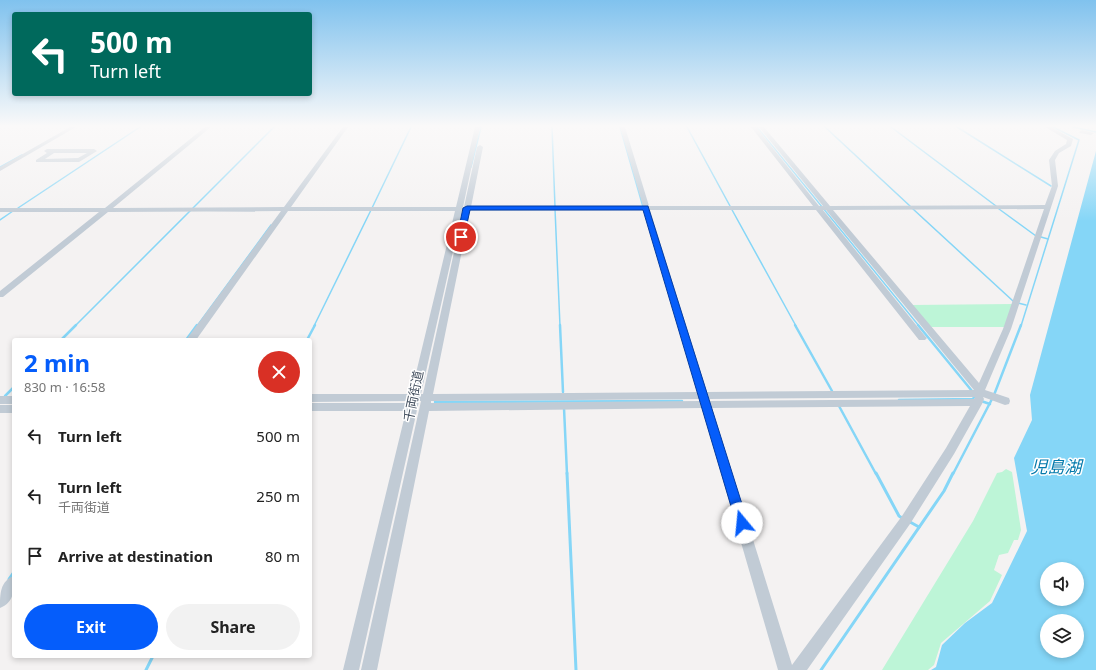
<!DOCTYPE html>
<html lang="en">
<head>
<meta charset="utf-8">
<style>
	:root { --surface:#fff; --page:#f2f2f2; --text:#222; --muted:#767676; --accent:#055dfb }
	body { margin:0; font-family:"Noto Sans","Noto Sans JP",sans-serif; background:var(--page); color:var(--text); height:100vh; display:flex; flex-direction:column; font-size:15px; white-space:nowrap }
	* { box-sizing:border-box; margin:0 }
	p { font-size:13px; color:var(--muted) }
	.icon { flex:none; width:22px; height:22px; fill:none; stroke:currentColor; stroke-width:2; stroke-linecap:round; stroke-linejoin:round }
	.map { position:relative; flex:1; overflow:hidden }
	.details { position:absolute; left:12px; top:338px; width:300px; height:320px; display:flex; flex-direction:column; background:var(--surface); border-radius:4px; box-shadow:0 2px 6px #0003 }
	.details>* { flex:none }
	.hud { position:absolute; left:12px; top:12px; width:300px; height:84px; border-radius:4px; box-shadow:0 2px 6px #0003; background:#00695c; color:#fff; overflow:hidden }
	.controls { position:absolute; left:1040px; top:562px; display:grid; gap:8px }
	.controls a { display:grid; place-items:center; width:44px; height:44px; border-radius:50%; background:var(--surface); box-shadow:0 2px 6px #0003; font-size:20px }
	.pin { position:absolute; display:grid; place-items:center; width:34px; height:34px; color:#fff; margin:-17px; border:2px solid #fff; border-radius:50%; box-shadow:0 1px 4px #0007 }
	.me { position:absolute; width:44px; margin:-22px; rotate:343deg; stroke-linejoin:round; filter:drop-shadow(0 0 3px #0008) }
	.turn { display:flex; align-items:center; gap:14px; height:84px; padding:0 12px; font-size:18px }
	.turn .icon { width:52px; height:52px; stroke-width:2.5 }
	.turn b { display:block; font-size:28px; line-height:34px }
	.round { display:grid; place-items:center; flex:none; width:42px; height:42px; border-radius:21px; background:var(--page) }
	.overview { display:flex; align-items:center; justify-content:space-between; height:68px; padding:0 12px }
	h1 { font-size:24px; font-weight:700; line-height:30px; color:var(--accent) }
	.action { display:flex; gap:8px; margin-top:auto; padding:8px 12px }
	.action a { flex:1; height:46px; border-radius:24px; background:var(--accent); color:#fff; font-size:16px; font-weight:700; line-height:46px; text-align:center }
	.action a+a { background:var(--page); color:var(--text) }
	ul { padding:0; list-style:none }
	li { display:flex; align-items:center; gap:12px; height:60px; padding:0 12px }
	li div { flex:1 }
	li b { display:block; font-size:15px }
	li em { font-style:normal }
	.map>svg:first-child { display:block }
</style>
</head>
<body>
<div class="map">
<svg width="1096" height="670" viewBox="0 0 1096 670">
	<rect width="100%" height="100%" fill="#f4f2f2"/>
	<g fill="#bdf5d7">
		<polygon points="1013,304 1005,327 930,327 911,305"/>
		<polygon points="1006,469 1012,472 1021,530 1018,540 1014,540 1008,553 999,555 994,570 1002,575 990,601 941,643 934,665 928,670 882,670 973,521 997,473 1002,472"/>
	</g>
	<path fill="#85d6f7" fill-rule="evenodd" d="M1096,151v519h-165l5,-3 6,-22 23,-22 27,-20 35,-72 -13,-73 18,-38 -2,-25zM1047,569h30v30h-30zM1047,621h30v30h-30z"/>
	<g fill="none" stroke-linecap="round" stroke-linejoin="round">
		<g stroke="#85d6f7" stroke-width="1.5">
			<polyline points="552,127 555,207"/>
			<polyline points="620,127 643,207"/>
			<polyline points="687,127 730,206"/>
			<polyline points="757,127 919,326"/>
			<polyline points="825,127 910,206"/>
			<polyline points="891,127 996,206"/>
			<polyline points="957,127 1051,186"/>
			<polyline points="1073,127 1096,132"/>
			<polyline points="0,167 22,155"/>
			<polyline points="471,167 481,127"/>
			<polyline points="18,208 140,127"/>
			<polyline points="193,208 274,127"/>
			<polyline points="372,208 411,127"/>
			<polyline points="731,208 796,326"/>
			<polyline points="555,209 560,326"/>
			<polyline points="913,209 1013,301"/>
			<polyline points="999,209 1036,236"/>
			<polyline points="0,220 13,211"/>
			<polyline points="1041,237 1048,239"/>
			<polyline points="1018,303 1026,305"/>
			<polyline points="75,326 191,210"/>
			<polyline points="197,326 271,225"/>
			<polyline points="314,326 371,210"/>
			<polyline points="1021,326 1079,140 1053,127"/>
		</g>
		<g stroke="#85d6f7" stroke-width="2.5">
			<polyline points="560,325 563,392"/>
			<polyline points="795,325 832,391"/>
			<polyline points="918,325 972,391"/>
			<polyline points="61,340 76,325"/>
			<polyline points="186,340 197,325"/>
			<polyline points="307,340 315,325"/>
			<polyline points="994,395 1021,325"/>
			<polyline points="5,396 14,387"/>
			<polyline points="899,400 973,399 975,395"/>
			<polyline points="981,401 990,404"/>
			<polyline points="435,402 682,401"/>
			<polyline points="839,406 876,474"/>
			<polyline points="564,408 567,474"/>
			<polyline points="953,474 992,399"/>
		</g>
		<g stroke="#85d6f7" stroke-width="3">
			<polyline points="567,473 576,670"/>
			<polyline points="876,473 899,516 902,518"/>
			<polyline points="910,522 919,527"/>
			<polyline points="9,579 14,572"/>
			<polyline points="146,670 153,656"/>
			<polyline points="821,670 944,491 953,473"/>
		</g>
		<g fill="#c1cbd5" fill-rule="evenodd">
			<polygon points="70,127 76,127 0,171 0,167"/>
			<path d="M205,127h6l-98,81 171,-1 59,-80h5l-57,80h165l19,-80h5l-17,80h1l13,-60 3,-2 3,2 -12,60 172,-1 -23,-79h5l24,79h164l-62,-79h5l63,79h4l-64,-79h5l66,79 215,-1 7,-19 -3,-26 6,-9 11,-7 1,-4 -22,-13h6l22,12 -2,7 -12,7 -4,7 3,26 -47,143 -26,61 24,8 1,3 -1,3 -4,1 -22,-8 1,2 -2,5 -28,50 -44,70 -103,146h-29l-76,-262 -273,3 -52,259h-16l60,-269h-2l-60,269h-16l63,-259h-96v-8h98l1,-2 -99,1v-8h101l44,-183h-167l-92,129h-10l95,-129 -173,1 -105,85h-3v-6l99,-79h-99v-4h105zM1044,209l-41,120 -24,54 -146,-173zM644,210l53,182 -264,2 37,-183zM650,210h166l103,130h6l2,-2 -2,-2 -102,-126h3l148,180 -267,2zM462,211h1l-40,183h-2zM975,397l-1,2 -264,2 -1,-2zM699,399l1,2 -269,2v-2zM970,406l-24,42 -44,68 -110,149 -80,-257z"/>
			<polygon points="1082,130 1094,133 1091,135 1080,133 1079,132"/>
			<path d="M47,149h47l3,2 -18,11h-43v-2l11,-7 -3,-2zM54,153h33l-9,5 -33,1z"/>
			<rect x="0" y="396" width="14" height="8"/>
			<rect x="0" y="405" width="14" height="8"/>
			<path d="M14,576c0,13 1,26 -14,32 0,-14 0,-27 14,-32z"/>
		</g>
	</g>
	<linearGradient id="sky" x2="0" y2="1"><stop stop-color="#80c2ee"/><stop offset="0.57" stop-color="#faf9f9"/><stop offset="1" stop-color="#faf9f9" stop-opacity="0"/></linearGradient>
	<rect width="1096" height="221" fill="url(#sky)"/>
	<polygon fill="#055dfb" stroke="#033ca3" points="467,206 648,206 748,523 746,527 742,528 737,527 736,523 643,210 470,210 464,237 461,239 457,237 463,208"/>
	<g text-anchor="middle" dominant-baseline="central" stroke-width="3" stroke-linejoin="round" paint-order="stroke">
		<g font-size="13" fill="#475362" stroke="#fff">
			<text transform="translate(413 396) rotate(-78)">千両街道</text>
		</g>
		<g font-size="17" font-style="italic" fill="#0279ab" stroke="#fff">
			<text x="1056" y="466">児島湖</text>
		</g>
	</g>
</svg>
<div class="controls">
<a><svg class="icon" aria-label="sound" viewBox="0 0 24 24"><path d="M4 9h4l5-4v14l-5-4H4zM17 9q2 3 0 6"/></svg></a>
<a><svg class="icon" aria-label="layers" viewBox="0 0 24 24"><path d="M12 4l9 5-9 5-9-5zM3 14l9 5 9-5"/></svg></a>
</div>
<div class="pin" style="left:461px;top:237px;background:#d93025"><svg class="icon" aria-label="arrive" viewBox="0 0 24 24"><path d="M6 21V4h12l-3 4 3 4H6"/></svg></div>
<svg class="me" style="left:742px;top:523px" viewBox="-20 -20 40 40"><circle r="19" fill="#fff"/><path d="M0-13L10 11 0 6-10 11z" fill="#055dfb"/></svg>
<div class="hud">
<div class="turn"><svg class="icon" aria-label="left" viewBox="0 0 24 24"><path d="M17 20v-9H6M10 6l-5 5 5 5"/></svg><div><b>500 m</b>Turn left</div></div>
</div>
<section class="details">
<div class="overview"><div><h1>2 min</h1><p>830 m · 16:58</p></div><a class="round" style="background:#d93025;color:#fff"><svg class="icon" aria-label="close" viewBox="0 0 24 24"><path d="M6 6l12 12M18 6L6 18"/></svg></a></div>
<ul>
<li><svg class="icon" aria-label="left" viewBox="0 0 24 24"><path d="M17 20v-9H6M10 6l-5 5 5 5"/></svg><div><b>Turn left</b></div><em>500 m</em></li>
<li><svg class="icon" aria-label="left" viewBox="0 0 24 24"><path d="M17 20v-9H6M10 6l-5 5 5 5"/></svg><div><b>Turn left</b><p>千両街道</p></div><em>250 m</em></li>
<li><svg class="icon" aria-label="arrive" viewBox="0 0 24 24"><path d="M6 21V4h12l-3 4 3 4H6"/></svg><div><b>Arrive at destination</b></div><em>80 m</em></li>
</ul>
<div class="action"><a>Exit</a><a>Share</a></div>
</section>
</div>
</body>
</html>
